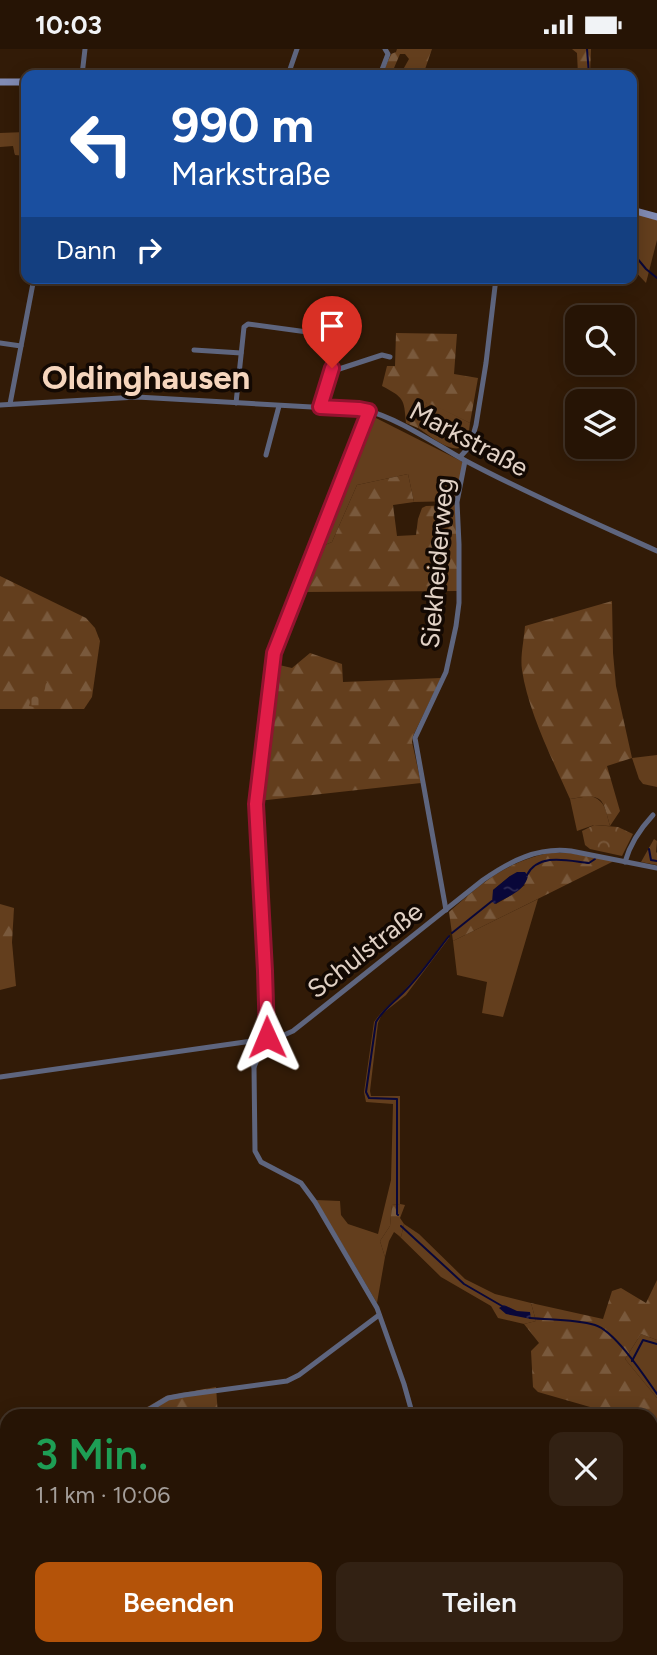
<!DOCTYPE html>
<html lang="de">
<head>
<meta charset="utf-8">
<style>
	:root { --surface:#261405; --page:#322113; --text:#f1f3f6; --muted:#a49e9a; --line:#423327; --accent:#b45309 }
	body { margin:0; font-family:Figtree,sans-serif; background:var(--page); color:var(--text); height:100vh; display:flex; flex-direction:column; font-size:26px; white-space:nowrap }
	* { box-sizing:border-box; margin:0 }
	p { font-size:23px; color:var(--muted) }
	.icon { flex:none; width:38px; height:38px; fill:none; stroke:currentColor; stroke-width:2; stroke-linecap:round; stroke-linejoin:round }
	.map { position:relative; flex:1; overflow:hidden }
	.sheet { position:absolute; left:0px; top:1360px; width:658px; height:247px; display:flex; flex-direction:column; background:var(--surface); border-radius:21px 21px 0 0; box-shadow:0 4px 18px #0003,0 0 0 2px var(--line) }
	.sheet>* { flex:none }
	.top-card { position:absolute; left:21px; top:21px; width:616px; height:214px; border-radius:14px; box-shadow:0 4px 18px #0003,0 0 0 2px var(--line); background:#1a4fa0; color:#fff; overflow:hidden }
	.buttons { position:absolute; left:565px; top:256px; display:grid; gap:14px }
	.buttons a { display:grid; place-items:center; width:70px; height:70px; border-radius:14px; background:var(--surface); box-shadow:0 4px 18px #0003,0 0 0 2px var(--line); font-size:35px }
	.pin { position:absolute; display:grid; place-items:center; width:60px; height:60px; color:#fff; margin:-72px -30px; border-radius:50% 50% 50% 0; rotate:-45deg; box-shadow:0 0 7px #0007 }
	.pin .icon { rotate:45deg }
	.me { position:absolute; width:77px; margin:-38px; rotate:359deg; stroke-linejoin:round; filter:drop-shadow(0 0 5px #0008) }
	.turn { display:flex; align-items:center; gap:24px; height:147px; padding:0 35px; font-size:32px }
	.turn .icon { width:91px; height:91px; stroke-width:2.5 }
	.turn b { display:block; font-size:49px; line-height:60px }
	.then { display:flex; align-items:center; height:66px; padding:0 35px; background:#0003; gap:14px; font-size:26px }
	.round { display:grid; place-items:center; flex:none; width:74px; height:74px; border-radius:14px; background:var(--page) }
	.summary { display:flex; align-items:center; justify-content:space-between; height:119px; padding:0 35px }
	h1 { font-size:42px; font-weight:600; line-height:52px; color:#1e9e55 }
	.cta { display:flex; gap:14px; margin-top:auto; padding:14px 35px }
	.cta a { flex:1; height:80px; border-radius:14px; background:var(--accent); color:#fff; font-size:28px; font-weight:600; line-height:80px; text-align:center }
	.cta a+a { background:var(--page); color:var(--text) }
	.status { display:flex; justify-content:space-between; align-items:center; height:49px; padding:0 35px; background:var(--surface); direction:ltr }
	.status svg { height:19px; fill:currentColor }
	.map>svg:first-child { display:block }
</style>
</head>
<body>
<div class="status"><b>10:03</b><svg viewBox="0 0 49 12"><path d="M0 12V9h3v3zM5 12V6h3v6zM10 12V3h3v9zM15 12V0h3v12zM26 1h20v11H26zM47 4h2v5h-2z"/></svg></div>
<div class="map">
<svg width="657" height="1606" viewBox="0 0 657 1606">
	<defs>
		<pattern id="forest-firs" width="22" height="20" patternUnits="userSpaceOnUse" patternTransform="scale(1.75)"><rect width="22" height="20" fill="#633e1d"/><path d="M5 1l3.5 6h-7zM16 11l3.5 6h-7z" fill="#79593c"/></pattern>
		<pattern id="cemetery-stones" width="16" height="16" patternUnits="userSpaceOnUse" patternTransform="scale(1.75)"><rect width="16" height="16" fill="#633e1d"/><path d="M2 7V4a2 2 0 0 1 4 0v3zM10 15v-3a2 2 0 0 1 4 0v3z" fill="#79593c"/></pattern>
		<pattern id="park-crowns" width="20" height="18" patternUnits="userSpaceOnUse" patternTransform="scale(1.75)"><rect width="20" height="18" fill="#633e1d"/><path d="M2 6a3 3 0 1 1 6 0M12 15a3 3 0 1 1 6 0" fill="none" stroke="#79593c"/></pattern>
		<pattern id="water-ripples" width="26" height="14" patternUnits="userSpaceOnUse" patternTransform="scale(1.75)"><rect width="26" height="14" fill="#090739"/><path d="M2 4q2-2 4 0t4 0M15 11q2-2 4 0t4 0" fill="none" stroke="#2d2a54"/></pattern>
	</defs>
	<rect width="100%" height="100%" fill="#321b07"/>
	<g fill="#633e1d">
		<polygon points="632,163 657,171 657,191 646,234 632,219"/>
		<path d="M427,352l43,22c-1,6 -1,13 -3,18 -8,20 -38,-6 -49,-13z"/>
		<polygon points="376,369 461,412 463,414 456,452 414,453 408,425 357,436 332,493 318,499 370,370"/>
		<polygon points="657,706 657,738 643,735 639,730 632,709"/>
		<path d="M590,747c16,4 16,16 20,30l-16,-1 -17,6 -7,-32z"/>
		<polygon points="538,850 503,968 482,964 487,933 457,926 453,892"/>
		<path d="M449,886v3l-43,57 -24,19 -4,9 -8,68 1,5h29v108l-8,1 -2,21 -10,15 5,16 -8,46 -61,-103 24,1 1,14 7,9 30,10 13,-54 2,-76 -27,-2 -2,-10 10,-70c8,-12 18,-19 28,-29 17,-18 32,-39 47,-58z"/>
		<polygon points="0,893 12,893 16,937 0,941"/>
		<polygon points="404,1175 419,1185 465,1230 495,1245 531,1254 536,1272 524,1275 498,1269 491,1257 441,1228 394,1182 401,1188"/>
		<polygon points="641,1285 657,1291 657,1349 625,1310"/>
		<polygon points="657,1596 657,1606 603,1606 635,1600 651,1600 651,1597"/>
	</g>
	<g fill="url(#forest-firs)" fill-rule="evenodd">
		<polygon points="397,0 432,0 423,26 400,26 409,10 405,5 400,5 391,26 382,26 391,5 396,3"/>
		<polygon points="572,0 591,0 590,26 578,26 577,4"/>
		<path d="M396,284l61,1 -3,40 24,4 -8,45 -43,-21 -9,26 -12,-5c-2,-25 -2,-25 -24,-37l5,-20h8z"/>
		<polygon points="408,425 414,453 393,456 397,487 416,486 418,470 422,459 426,457 456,456 458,495 457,542 301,543 318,499 332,493 357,436"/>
		<polygon points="0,527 86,569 95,579 100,592 92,648 84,660 0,660"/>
		<path d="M612,552l1,52 3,33 16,72 -25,8 13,45 -10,15c-8,-31 -8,-32 -40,-27 -17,-38 -42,-88 -48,-129 -2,-13 2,-30 3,-44z"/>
		<polygon points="310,604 342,615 343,633 441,629 413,687 412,693 421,734 258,752 275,615 292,619"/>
		<polygon points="654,790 657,792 656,803 657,804 657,816 641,813"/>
		<path d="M548,804h22l44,8 -161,80 -4,-29c34,-30 54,-48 99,-59zM510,827l15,9 -17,12 -12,7 -3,-14z"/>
		<polygon points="0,855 14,859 12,893 0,893"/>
		<polygon points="400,1155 405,1156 400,1169 404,1175 401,1188 394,1183 389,1192 385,1208 380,1192 390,1177 392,1156"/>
		<polygon points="657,1231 657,1291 641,1285 625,1310 657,1349 657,1403 651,1406 651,1367 606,1367 604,1362 538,1343 533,1338 531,1302 539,1294 524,1275 536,1272 531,1254 603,1270 612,1242 621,1239 646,1254"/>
		<polygon points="216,1338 218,1367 132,1367 166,1347"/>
	</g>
	<polygon fill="url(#cemetery-stones)" points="36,631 47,633 39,659 29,657"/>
	<g fill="url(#park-crowns)">
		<polygon points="26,83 26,107 15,106 13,97 0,98 0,84"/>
		<polygon points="594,776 618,778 633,785 622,807 590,800 585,796 582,782"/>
	</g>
	<g fill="url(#water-ripples)">
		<path d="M517,823h8l3,4c-3,15 -21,21 -33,28l-3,-2 1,-12 17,-14z"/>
		<polygon points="504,1256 517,1262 530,1263 531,1270 506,1265 499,1259"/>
	</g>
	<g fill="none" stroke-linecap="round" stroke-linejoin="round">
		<g stroke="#090739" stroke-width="2">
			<polyline points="587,0 589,26"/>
			<polyline points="632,203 646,220 657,229"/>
			<polyline points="649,800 651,811 657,812"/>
			<path d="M527,826c12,-23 42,-14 62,-12l6,-4"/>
			<polyline points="452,884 492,852"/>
			<path d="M398,1166l-1,-1v-115l-28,-1 -3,-6 10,-70c7,-12 17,-19 27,-29 17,-17 31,-38 46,-57"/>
			<polyline points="401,1177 464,1235 502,1257"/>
			<path d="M530,1269c21,2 44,1 65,7 20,6 50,52 62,69"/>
			<polyline points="632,1312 643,1291 657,1295"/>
		</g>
		<g stroke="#5e657e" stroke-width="5">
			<polyline points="82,26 85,0"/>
			<polyline points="288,26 297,0"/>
			<polyline points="380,26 388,5 385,0"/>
			<polyline points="0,294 21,297"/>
			<polyline points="194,301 241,304"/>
			<polyline points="330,323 382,306 390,308"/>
			<polyline points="236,354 244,278 248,275 344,288 330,323 320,358"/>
			<polyline points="10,355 34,229"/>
			<path d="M0,356l137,-8 228,13c33,8 70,34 101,51 62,33 127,61 191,90"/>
			<polyline points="266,406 279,357"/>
			<polyline points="460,408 470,397 476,376 486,314 496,229"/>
			<path d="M625,813c5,-18 15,-33 28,-47"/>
			<polyline points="446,861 415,689 446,623 456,577 459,554 459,495 457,453 465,412"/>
			<polyline points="252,992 254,1018 255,1102 261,1113 301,1134 315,1153 377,1259 404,1335 413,1367"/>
			<polyline points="254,1018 267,988 268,980 256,755 274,604 369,362"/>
			<path d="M0,1028l252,-36 32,-6 9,-4 19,-15 171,-136c27,-19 55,-33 88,-29l86,17"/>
			<polyline points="138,1367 168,1349 184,1346 287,1332 299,1326 379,1266"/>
			<polyline points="0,1443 7,1441"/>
			<polyline points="292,1600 319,1606"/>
			<polyline points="435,1600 490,1606"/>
			<polyline points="512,1600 514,1606"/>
			<polyline points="240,1606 241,1600"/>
			<polyline points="391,1606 392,1600"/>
		</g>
		<g stroke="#818bb4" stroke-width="7">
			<polyline points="0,33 26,33"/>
			<polyline points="632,161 657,168"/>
			<polyline points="651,1412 657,1409"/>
			<polyline points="0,1532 7,1530"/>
		</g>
	</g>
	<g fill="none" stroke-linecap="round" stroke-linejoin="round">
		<g stroke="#92132f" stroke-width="18">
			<polyline id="route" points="267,988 265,922 256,755 274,604 369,362 359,360 320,358 332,319"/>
		</g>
		<use href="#route" stroke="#e11d48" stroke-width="12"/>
	</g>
	<g text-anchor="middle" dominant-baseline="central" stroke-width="7" stroke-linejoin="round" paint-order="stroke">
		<g font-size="26" fill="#e2d2c6" stroke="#130903">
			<text transform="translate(469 390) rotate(28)">Markstraße</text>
			<text transform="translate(437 514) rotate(-85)">Siekheiderweg</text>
			<text transform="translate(365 901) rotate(-38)">Schulstraße</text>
		</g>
		<g font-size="33" font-weight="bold" fill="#f5d5bd" stroke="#130903">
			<text x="146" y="328">Oldinghausen</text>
		</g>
	</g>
</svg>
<div class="buttons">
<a><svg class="icon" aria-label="search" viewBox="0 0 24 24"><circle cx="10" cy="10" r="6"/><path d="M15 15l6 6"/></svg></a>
<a><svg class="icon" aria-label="layers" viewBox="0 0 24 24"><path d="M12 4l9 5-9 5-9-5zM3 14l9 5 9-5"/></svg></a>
</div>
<div class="pin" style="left:332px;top:319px;background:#d93025"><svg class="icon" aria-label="arrive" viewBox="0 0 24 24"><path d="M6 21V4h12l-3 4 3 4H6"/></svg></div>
<svg class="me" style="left:267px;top:988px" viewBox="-20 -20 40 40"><path d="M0-17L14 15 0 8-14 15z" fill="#e11d48" stroke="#fff" stroke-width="4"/></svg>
<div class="top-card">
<div class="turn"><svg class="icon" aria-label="left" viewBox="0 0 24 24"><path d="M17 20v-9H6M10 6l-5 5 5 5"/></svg><div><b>990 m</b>Markstraße</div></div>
<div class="then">Dann<svg class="icon" aria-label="right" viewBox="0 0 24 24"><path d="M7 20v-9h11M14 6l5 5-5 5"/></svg></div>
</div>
<section class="sheet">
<div class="summary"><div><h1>3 Min.</h1><p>1.1 km · 10:06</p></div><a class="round"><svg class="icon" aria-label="close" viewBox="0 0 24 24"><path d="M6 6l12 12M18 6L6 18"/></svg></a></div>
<div class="cta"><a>Beenden</a><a>Teilen</a></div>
</section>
</div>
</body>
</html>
